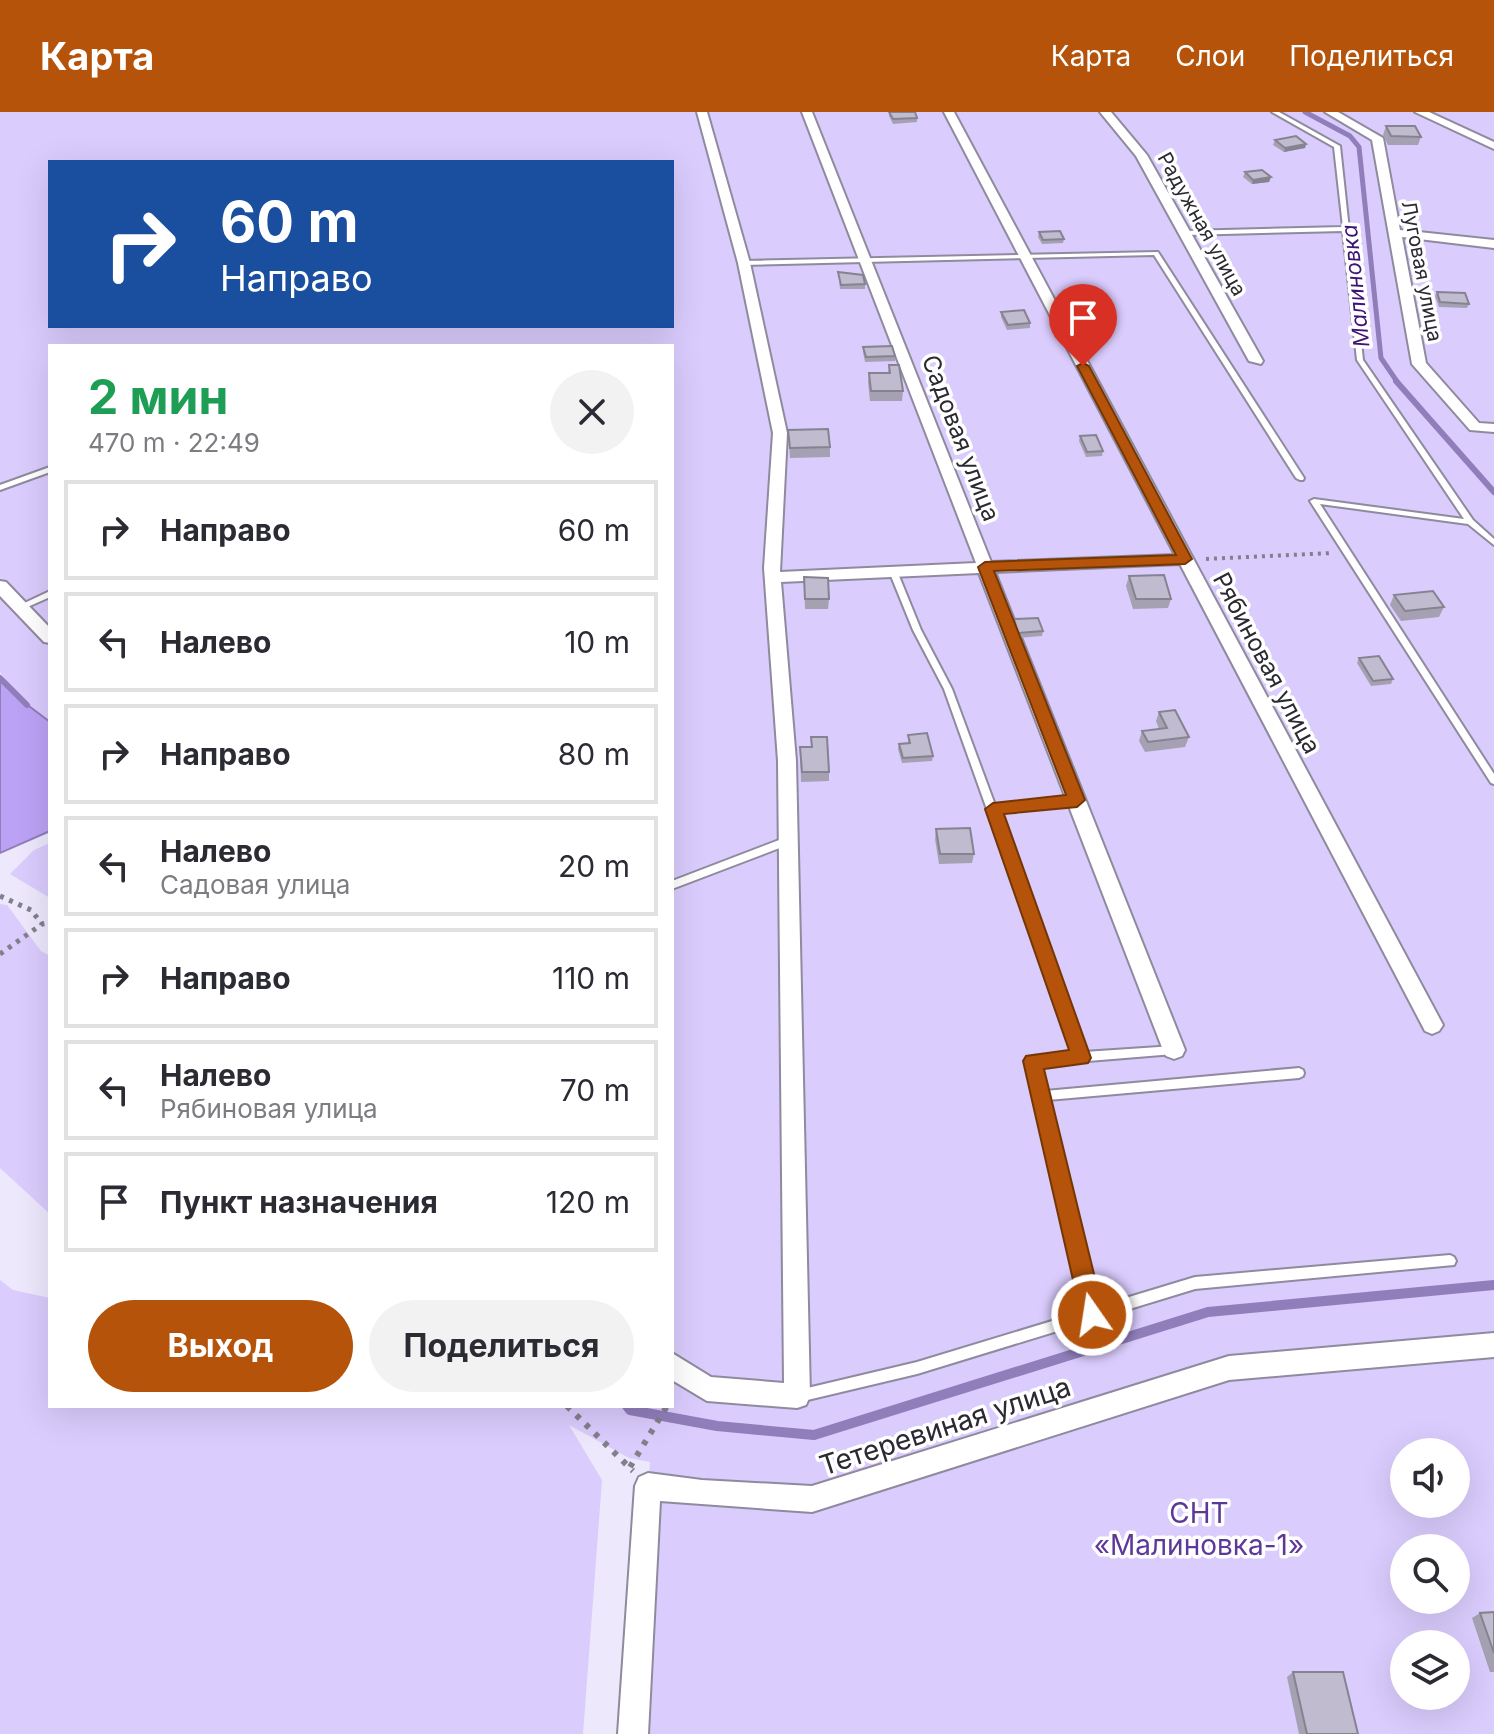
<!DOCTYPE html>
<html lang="ru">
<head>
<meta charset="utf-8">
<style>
	:root { --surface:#fff; --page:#f2f2f3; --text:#2b2b33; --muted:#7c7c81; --line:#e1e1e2; --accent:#b45309 }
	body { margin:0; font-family:Inter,sans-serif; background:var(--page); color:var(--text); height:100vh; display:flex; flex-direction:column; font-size:30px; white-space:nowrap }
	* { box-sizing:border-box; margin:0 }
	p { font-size:26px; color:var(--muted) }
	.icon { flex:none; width:44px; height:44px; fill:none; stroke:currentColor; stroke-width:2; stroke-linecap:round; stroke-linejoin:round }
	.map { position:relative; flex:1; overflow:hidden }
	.sheet { position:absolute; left:48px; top:232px; width:626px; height:1064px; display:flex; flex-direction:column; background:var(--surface); border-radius:0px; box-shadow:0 8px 32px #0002 }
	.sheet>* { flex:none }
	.banner { position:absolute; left:48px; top:48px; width:626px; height:168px; border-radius:0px; box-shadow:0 8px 32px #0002; background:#1a4fa0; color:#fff; overflow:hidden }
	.buttons { position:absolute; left:1390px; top:1326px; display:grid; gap:16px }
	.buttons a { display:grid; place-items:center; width:80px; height:80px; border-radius:50%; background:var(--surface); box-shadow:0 8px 32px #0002; font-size:40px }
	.pin { position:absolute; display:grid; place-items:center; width:68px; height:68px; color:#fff; margin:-82px -34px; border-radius:50% 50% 50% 0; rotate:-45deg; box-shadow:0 0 8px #0007 }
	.pin .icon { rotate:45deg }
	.me { position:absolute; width:88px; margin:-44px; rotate:347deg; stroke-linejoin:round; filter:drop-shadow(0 0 6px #0008) }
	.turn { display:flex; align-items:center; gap:28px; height:168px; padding:0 40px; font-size:36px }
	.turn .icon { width:104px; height:104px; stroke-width:2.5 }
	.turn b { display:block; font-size:56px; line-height:68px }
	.round { display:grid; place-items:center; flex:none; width:84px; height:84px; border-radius:42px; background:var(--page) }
	.head { display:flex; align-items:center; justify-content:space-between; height:136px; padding:0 40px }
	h1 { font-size:48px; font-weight:700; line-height:60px; color:#1e9e55 }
	.primary-button { display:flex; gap:16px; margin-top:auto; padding:16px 40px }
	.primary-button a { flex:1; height:92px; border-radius:48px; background:var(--accent); color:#fff; font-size:32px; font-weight:700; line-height:92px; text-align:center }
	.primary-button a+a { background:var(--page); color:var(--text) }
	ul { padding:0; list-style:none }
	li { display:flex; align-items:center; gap:24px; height:100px; margin:0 16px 12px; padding:0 24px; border:4px solid var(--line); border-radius:0px }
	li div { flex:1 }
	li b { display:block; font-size:30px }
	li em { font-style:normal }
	header { display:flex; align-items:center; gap:48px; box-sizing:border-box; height:112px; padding:0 40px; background:var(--accent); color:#fff }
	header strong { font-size:38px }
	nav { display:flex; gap:44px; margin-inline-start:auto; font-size:28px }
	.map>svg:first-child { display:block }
</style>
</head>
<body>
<header>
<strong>Карта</strong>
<nav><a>Карта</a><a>Слои</a><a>Поделиться</a></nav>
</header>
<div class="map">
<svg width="1494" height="1622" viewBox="0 0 1494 1622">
	<rect width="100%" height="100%" fill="#ede8fc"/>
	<g fill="#daccfd" fill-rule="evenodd">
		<path d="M0,0h1494v1622h-861l17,-272 -21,-4 -60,-33 33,55 -19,254h-583v-454l13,10 37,8v108h622v-1060h-622v376l-29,-22 -21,-28zM50,50h622v164h-622zM1404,1340h52v52h-52zM1404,1436h52v52h-52zM1404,1532h52v52h-52z"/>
		<polygon points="50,731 50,786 10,762 34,738"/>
		<polygon points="0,792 7,793 41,839 50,844 50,1102 0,1056"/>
	</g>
	<polygon fill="#bca2f5" stroke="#907eba" stroke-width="2" points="0,566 21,588 50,610 50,719 0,741"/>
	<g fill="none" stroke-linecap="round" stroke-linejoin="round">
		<polyline stroke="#907eba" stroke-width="5" points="1305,0 1350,24 1359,35 1381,246 1398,271"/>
		<g stroke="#907eba" stroke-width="6">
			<polyline points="1396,269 1494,380"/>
			<polyline points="0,566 27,593"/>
		</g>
		<polyline stroke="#907eba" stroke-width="10" points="627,1294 630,1298 717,1314 814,1323 1208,1200 1494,1173"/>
		<g stroke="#8f8a9d" stroke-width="4">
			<g id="lane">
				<polygon points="1272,0 1279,0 1340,34 1363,248 1473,408 1494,427 1494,433 1468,412 1320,392 1494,662 1494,672 1491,671 1310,389 1314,387 1464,407 1357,248 1343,119 1185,123 1182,121 1185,119 1343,115 1334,35"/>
				<polygon points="1158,140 1304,366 1303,368 1300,368 1296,366 1154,143 744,153 741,151 744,149"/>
				<polygon points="50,355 50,360 0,378 0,373"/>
				<polygon points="893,456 897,459 921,518 952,577 995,693 1077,685 1082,688 1077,691 997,700 1084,940 1174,934 1178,935 1179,938 1178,941 1174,942 1039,953 1045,979 1299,956 1303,958 1304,961 1303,964 1299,966 1048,988 1096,1195 1195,1165 1450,1143 1454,1145 1456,1149 1454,1153 1195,1177 917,1262 799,1290 795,1288 793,1284 795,1280 799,1278 917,1250 1085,1199 1028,949 1029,946 1033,944 1074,941 944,577 913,518 889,459"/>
				<polygon points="50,479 50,485 23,497 17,497 16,495"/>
				<polygon points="787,725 790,726 792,729 790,732 672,777 672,769"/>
			</g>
		</g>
		<g stroke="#8f8a9d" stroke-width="4">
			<g id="street">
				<polygon points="697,0 707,0 750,151 787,321 780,460 976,451 802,0 812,0 991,450 1175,443 944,0 954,0 1443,913 1439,919 1432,922 1425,919 1180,452 995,460 1185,938 1182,944 1174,947 1166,944 1163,938 979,461 781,470 796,649 810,1284 806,1293 797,1296 707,1289 672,1268 672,1241 711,1265 784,1271 778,649 764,456 773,321 738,151"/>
				<polygon points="1100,0 1111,0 1147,43 1263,249 1261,252 1249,249 1136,44"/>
				<polygon points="1325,0 1338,0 1383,26 1400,118 1494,128 1494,136 1402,125 1426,251 1479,311 1494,312 1494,320 1470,318 1412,252 1372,28"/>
				<polygon points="1415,0 1429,0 1494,30 1494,37"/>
				<polygon points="0,469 6,470 50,516 50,531 44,530 0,484"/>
				<polygon points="1494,1221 1494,1245 1229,1268 812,1400 660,1389 648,1622 618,1622 635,1374 639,1365 648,1361 702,1368 812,1374 1229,1244"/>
			</g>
		</g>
		<polyline stroke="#83808d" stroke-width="4" stroke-dasharray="3 5" stroke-linecap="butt" points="1206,447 1332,441"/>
		<g stroke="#83808d" stroke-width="5" stroke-dasharray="4 6" stroke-linecap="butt">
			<polyline points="0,784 31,798 42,812"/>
			<polyline points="0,842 42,812 50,811"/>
		</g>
		<g stroke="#83808d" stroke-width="6" stroke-dasharray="5 8" stroke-linecap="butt">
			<polyline points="567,1294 633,1359"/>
			<polyline points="630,1355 667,1294"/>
		</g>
		<use href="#lane" fill="#fff" fill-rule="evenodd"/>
		<use href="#street" fill="#fff" fill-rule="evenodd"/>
	</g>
	<g fill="#a5a1b2">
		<polygon points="889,0 917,6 917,10 893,12 889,4"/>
		<polygon points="1386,14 1421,25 1418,33 1388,33 1383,23"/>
		<polygon points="1275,28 1306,32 1305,36 1284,40 1273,33"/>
		<polygon points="1245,60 1271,65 1269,70 1252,72 1243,65"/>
		<polygon points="1170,75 1185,81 1184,85 1174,86 1169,80"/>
		<polygon points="1039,120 1064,127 1063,131 1042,132 1038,125"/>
		<polygon points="838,160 865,172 865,177 840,177"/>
		<polygon points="1437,180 1469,192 1467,196 1439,195 1435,184"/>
		<polygon points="1001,200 1030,211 1030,216 1007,218 1001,205"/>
		<polygon points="863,235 895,244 895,249 865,250 863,240"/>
		<polygon points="889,253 903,279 902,289 870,289 868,270 869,261 888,261"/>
		<polygon points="788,318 830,335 830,345 790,346"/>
		<polygon points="1080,324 1103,339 1102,344 1086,345 1079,329"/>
		<polygon points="1129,464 1171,487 1168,496 1133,497 1126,474"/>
		<polygon points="804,465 829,487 828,497 805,497"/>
		<polygon points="1394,483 1444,495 1439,505 1401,509 1390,493"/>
		<polygon points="1014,507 1043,519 1042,524 1017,526 1013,512"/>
		<polygon points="1359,546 1393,567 1391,572 1371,574 1357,551"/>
		<polygon points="1159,600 1189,625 1185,635 1145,640 1139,629 1142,619 1159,617 1156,609"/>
		<polygon points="908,623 933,644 932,649 902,651 898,637 899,632 908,631"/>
		<polygon points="811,625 829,660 829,669 801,670 800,635 811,635"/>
		<polygon points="936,717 974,742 972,751 939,752 935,727"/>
		<polygon points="1494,1500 1494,1560 1490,1560 1472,1506 1480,1501"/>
		<polygon points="1293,1560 1358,1622 1299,1622 1287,1565"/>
	</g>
	<g fill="#868391">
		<polygon points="1306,32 1305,36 1284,40 1285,36"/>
		<polygon points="1271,65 1269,70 1252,72 1253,68"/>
	</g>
	<g fill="#c0bbcf" stroke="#868391" stroke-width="2">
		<polygon points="889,0 915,0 917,6 893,7"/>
		<polygon points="1386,14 1415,14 1421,25 1391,24"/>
		<polygon points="1296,24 1306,32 1285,36 1275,28"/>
		<polygon points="1262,58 1271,65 1253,68 1245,60"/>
		<polygon points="1170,75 1180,75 1185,81 1176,82"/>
		<polygon points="1060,119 1064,127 1043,128 1039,120"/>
		<polygon points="838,160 863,163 865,172 841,173"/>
		<polygon points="1437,180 1465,181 1469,192 1440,190"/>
		<polygon points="1024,198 1030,211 1008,213 1001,200"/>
		<polygon points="892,234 895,244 866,245 863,235"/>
		<polygon points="889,253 899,253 903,279 871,279 869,261 890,261"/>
		<polygon points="828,317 830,335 790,336 788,318"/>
		<polygon points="1096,323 1103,339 1087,340 1080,324"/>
		<polygon points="1164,463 1171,487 1136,487 1129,464"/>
		<polygon points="804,465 828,466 829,487 805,487"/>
		<polygon points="1433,479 1444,495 1405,499 1394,483"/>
		<polygon points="1038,506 1043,519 1018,521 1014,507"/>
		<polygon points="1379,544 1393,567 1373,569 1359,546"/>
		<polygon points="1175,598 1189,625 1148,630 1142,619 1167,616 1159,600"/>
		<polygon points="927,621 933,644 903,646 899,632 910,631 908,623"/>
		<polygon points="811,625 827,625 829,660 802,660 800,635 812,635"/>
		<polygon points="970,716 974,742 940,742 936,717"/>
		<polygon points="1494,1500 1494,1541 1480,1501"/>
		<polygon points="1293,1560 1343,1560 1358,1622 1307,1622"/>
	</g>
	<polygon fill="#b45309" stroke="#753606" stroke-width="2" points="1083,251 1089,254 1192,447 1185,452 994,459 1085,688 1077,695 1004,702 1091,946 1088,951 1044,957 1104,1203 1100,1210 1092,1214 1085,1210 1081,1203 1023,949 1026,944 1069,938 985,697 993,691 1066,683 978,455 985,450 1176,443 1077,254"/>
	<g text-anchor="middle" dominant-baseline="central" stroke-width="7" stroke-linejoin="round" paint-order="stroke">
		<g font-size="20" fill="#2b2931" stroke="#fff">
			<text transform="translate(1202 112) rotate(61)">Радужная улица</text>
			<text transform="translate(1422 159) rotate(79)">Луговая улица</text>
		</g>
		<g font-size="22" font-style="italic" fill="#401475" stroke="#fff">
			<text transform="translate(1355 174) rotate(-96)">Малиновка</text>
		</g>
		<g font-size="24" fill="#2b2931" stroke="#fff">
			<text transform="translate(961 326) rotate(69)">Садовая улица</text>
			<text transform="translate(1267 551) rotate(62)">Рябиновая улица</text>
		</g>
		<g font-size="28" fill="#2b2931" stroke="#fff">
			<text transform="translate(945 1314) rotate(-18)">Тетеревиная улица</text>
		</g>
		<g font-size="28" fill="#5e3898" stroke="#fff">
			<text x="1199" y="1401">СНТ<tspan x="1199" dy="32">«Малиновка-1»</tspan></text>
		</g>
	</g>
</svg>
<div class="buttons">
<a><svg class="icon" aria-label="sound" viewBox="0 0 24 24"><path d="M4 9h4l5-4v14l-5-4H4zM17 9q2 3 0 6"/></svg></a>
<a><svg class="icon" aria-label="search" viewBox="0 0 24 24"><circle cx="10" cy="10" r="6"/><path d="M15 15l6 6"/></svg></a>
<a><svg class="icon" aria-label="layers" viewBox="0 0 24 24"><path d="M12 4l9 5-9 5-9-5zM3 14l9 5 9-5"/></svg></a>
</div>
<div class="pin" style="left:1083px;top:254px;background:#d93025"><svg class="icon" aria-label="arrive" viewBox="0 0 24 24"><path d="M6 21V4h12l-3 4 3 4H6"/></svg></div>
<svg class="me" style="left:1092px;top:1203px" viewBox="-20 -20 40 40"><circle r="17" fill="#b45309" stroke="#fff" stroke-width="3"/><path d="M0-11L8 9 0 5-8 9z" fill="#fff"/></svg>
<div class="banner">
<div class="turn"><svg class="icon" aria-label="right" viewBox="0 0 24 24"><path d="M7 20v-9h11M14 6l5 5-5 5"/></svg><div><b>60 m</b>Направо</div></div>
</div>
<section class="sheet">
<div class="head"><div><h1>2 мин</h1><p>470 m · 22:49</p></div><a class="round"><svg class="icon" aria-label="close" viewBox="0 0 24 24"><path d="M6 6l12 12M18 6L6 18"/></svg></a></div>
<ul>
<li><svg class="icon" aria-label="right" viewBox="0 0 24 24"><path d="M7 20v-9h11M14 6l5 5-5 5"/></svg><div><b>Направо</b></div><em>60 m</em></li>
<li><svg class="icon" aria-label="left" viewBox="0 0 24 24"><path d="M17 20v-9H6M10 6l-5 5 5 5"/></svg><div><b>Налево</b></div><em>10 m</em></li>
<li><svg class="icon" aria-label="right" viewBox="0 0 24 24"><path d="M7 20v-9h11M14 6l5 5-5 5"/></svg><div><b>Направо</b></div><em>80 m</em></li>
<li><svg class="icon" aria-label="left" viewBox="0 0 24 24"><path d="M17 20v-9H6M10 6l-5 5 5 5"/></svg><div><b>Налево</b><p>Садовая улица</p></div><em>20 m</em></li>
<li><svg class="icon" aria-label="right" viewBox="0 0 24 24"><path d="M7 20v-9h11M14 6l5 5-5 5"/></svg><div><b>Направо</b></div><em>110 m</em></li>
<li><svg class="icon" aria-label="left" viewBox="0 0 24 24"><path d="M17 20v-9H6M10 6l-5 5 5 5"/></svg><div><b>Налево</b><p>Рябиновая улица</p></div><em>70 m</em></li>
<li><svg class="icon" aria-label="arrive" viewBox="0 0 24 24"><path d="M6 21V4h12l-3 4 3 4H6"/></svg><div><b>Пункт назначения</b></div><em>120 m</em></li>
</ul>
<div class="primary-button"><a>Выход</a><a>Поделиться</a></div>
</section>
</div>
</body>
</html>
